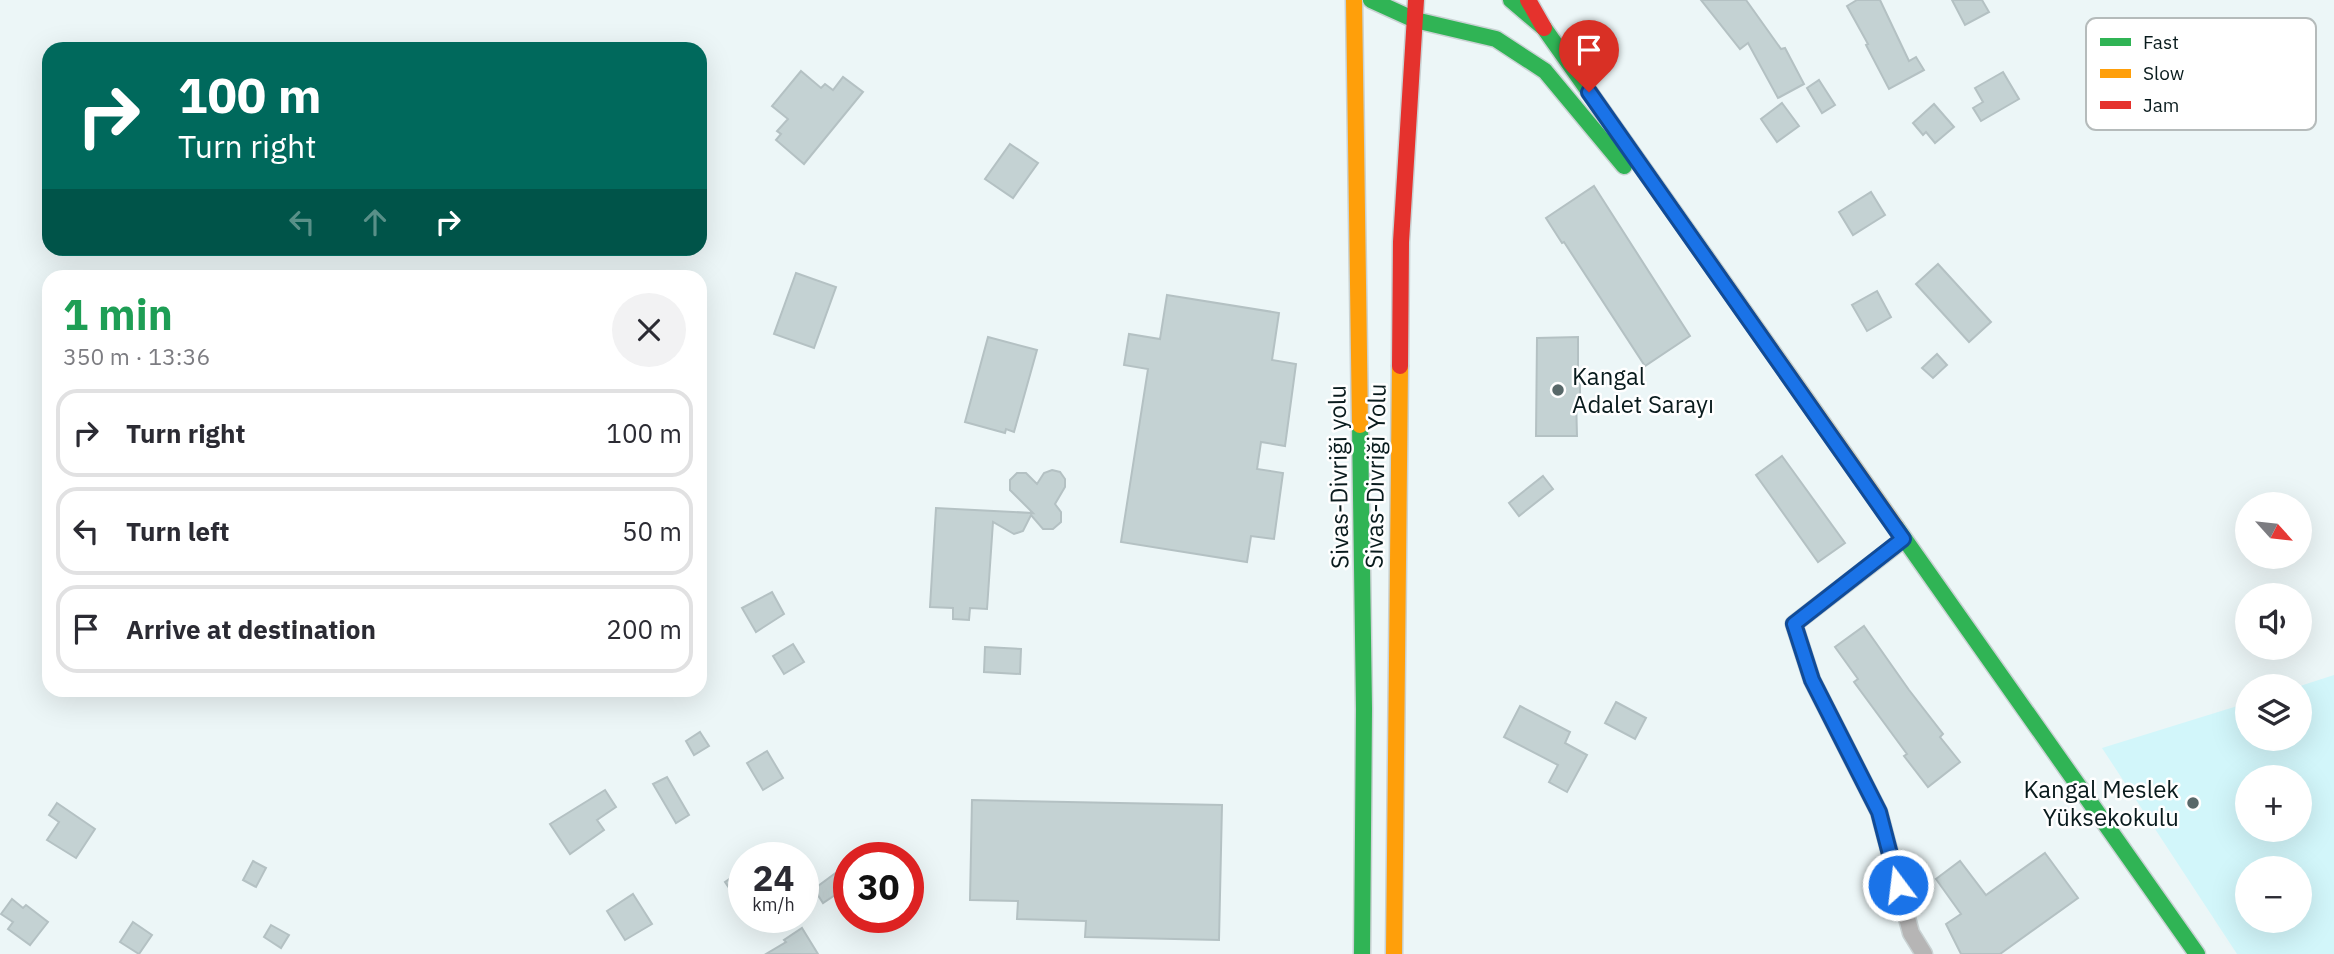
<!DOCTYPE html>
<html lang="en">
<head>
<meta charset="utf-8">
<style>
	:root { --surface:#fff; --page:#f2f2f3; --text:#2b2b33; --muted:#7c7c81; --line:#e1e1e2 }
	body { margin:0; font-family:"IBM Plex Sans",sans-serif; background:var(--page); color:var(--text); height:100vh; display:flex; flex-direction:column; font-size:26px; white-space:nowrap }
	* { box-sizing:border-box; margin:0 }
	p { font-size:23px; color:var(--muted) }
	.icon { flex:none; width:38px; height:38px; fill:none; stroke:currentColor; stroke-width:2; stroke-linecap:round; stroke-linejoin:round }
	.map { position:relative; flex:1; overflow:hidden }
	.panel { position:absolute; left:42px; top:270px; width:665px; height:427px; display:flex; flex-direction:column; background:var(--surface); border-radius:21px; box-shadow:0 7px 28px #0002 }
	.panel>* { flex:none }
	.hud { position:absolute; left:42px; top:42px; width:665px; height:214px; border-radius:21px; box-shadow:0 7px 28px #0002; background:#00695c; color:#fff; overflow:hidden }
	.needle { width:46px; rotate:117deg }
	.fabs { position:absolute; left:2235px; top:492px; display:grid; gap:14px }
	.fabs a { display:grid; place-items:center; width:77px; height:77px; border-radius:50%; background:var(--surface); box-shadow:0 7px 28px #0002; font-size:35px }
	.speed { position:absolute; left:728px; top:842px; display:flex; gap:14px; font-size:35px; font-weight:700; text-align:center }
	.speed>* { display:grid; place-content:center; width:91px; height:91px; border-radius:50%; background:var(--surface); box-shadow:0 7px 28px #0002; line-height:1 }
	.speed small { font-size:18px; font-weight:400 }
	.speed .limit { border:10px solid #d22; background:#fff; color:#111 }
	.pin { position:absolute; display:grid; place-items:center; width:60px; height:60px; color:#fff; margin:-72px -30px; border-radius:50% 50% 50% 0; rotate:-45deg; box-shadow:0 0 7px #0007 }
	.pin .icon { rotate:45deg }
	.me { position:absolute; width:77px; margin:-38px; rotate:345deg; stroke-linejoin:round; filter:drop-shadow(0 0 5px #0008) }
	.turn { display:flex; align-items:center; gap:24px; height:147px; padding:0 21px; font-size:32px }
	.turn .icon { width:91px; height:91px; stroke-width:2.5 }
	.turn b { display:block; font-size:49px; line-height:60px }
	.lanes { display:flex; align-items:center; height:66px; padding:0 21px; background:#0003; justify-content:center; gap:35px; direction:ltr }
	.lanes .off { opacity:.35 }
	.round { display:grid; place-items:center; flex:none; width:74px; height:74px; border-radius:37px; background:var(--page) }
	.summary { display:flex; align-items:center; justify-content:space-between; height:119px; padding:0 21px }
	h1 { font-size:42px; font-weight:700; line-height:52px; color:#1e9e55 }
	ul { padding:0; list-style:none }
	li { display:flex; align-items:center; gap:21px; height:88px; margin:0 14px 10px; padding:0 7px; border:4px solid var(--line); border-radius:21px }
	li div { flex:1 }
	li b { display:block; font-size:26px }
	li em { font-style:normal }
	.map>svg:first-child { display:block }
</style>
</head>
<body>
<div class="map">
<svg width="2334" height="954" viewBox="0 0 2334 954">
	<rect width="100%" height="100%" fill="#ecf6f7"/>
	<path fill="#d2f6fa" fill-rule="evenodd" d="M2334,675v279h-97l-135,-206 145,-45v35h53v-52zM2247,777h53v53h-53zM2300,868v52h-53v-52z"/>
	<g fill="#c4d2d3" stroke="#b4c1c3" stroke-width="2">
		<polygon points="1701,0 1746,0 1781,49 1785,48 1804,84 1778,98 1748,43 1740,49"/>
		<polygon points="1857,0 1880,0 1909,61 1916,57 1924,70 1889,89 1866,45 1868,44 1847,6"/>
		<polygon points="1952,0 1982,0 1989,12 1965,25"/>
		<polygon points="801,71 821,88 825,84 833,90 843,77 863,92 804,164 776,140 781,134 777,131 788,119 772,106"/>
		<polygon points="2003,72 2019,99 1981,121 1973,108 1983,102 1975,88"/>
		<polygon points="1819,80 1835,105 1822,113 1807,88"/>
		<polygon points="1782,103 1799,126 1777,142 1761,119"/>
		<polygon points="1934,104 1954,127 1935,143 1926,132 1923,135 1913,123"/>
		<polygon points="1010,144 1038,163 1013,198 985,179"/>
		<polygon points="1594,186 1690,336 1645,366 1564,242 1562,243 1546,218"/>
		<polygon points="1871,192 1885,215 1853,235 1839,212"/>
		<polygon points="1938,264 1991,322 1969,342 1916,284"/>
		<polygon points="796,273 836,287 814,348 774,334"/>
		<polygon points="1877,291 1891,317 1867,331 1852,305"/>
		<polygon points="1167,295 1279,313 1272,360 1296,364 1285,446 1261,442 1257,469 1283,473 1274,539 1251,536 1247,562 1121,542 1148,369 1124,365 1129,334 1160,339"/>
		<polygon points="988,337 1037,350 1014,432 1006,429 1005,433 965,422"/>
		<polygon points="1578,337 1578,383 1580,383 1580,397 1576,397 1577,436 1536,436 1537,338"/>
		<polygon points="1937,354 1947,365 1933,378 1922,368"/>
		<polygon points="1782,456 1845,543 1818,562 1756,475"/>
		<polygon points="1052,470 1060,472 1065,479 1065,487 1055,504 1061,512 1061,522 1053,529 1043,529 1031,515 1023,531 1014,534 993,522 987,609 970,608 969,620 953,619 953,608 930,607 936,508 1033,513 1010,490 1010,480 1017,473 1026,473 1037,484 1044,473"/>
		<polygon points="1543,476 1553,489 1519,516 1509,503"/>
		<polygon points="772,592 784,614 756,632 742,608"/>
		<polygon points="1864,626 1909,690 1943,734 1940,737 1960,762 1928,787 1904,756 1907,754 1854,682 1858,679 1835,647"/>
		<polygon points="793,644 804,662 784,674 773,656"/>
		<polygon points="985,647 1021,649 1020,674 984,672"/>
		<polygon points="1616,702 1646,718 1635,739 1605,723"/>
		<polygon points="1520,706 1570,732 1565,743 1587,755 1567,792 1549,782 1558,765 1504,737"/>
		<polygon points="700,732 709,746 694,755 686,741"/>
		<polygon points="767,751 783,778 763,790 747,763"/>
		<polygon points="667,777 689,815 676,823 653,784"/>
		<polygon points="605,790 616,807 597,820 604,830 570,854 550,824"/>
		<polygon points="972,800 1222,805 1219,940 1085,937 1086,921 1017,919 1018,901 970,900"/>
		<polygon points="57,803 95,829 76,858 47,840 59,822 49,815"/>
		<polygon points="2045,853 2078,898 2000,954 1961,954 1946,924 1961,914 1936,879 1960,861 1986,895"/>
		<polygon points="253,861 266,868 256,887 243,880"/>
		<polygon points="744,869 744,910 725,882"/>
		<polygon points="837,872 847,887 823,903 814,889"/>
		<polygon points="633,894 652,924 625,940 607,911"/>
		<polygon points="12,899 23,908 26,905 48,922 30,945 8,929 13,922 1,914"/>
		<polygon points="133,922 152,935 139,954 120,942"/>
		<polygon points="271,925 289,935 281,948 264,937"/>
		<polygon points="802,928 818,954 766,954 786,942 784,940"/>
	</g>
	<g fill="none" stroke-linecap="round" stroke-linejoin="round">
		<g stroke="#c9d2d3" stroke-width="19">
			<polyline id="street" points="1904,539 1794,624 1812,680 1879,812 1911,933 1924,954"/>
		</g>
		<g stroke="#c9d2d3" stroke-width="19">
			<g id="fast">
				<polyline points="1371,0 1415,20 1496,39 1545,71 1624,166"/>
				<polyline points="1511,0 1544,28 1705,256"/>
				<polyline points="1360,425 1364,709 1362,954"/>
				<polyline points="1896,527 2197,954"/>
			</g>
		</g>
		<g stroke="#c9d2d3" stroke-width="19">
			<g id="slow">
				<polyline points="1354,0 1360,425"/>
				<polyline points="1705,256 1896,527"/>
				<polyline points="1394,954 1400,366"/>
			</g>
		</g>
		<g stroke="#c9d2d3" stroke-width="19">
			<g id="jam">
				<polyline points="1528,0 1544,28"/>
				<polyline points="1400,366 1401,242 1416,0"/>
			</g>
		</g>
		<use href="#street" stroke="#b6b5b5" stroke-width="16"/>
		<use href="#fast" stroke="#30b455" stroke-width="16"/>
		<use href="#slow" stroke="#ff9f0a" stroke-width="16"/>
		<use href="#jam" stroke="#e5322d" stroke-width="16"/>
	</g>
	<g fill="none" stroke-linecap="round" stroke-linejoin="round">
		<g stroke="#114b97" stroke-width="18">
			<polyline id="route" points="1589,92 1903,539 1794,624 1812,680 1879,812 1898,885"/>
		</g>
		<use href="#route" stroke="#1a73e8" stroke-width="12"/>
	</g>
	<g fill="#586869" stroke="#fff" stroke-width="2.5">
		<circle cx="1558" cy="390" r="7"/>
		<circle cx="2193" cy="803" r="7"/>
	</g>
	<g text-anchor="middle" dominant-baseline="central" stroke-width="5" stroke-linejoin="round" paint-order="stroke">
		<g font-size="24" fill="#091b1d" stroke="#fff" text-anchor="start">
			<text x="1572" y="376">Kangal<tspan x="1572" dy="28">Adalet Sarayı</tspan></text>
			<text x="2179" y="789" text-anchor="end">Kangal Meslek<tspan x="2179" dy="28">Yüksekokulu</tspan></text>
		</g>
		<g font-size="24" fill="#091b1d" stroke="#fff">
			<text transform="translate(1375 476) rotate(-89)">Sivas-Divriği Yolu</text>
			<text transform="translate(1338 477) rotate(-91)">Sivas-Divriği yolu</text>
		</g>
	</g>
	<rect x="2086" y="18" width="230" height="112" rx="10" fill="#fff" stroke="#b5bbbb" stroke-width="2"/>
	<rect x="2100" y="38" width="31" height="8" fill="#30b455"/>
	<rect x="2100" y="69" width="31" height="9" fill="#ff9f0a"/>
	<rect x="2100" y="101" width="31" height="8" fill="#e5322d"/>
	<g font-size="19" fill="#091b1d">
		<text x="2143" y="49">Fast</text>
		<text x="2143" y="80">Slow</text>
		<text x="2143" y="112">Jam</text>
	</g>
</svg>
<div class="fabs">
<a><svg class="needle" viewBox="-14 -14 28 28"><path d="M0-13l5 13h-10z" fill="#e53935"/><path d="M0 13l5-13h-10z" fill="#7c7c81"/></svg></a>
<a><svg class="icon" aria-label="sound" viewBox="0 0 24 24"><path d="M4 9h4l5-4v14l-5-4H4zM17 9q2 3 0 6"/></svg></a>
<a><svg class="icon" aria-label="layers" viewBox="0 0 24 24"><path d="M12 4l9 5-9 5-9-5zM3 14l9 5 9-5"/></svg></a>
<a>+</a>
<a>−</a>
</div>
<div class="speed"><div>24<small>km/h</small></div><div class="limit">30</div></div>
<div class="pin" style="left:1589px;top:92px;background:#d93025"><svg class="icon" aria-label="arrive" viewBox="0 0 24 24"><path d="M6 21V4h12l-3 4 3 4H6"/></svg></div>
<svg class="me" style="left:1898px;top:885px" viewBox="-20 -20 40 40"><circle r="17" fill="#1a73e8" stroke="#fff" stroke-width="3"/><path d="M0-11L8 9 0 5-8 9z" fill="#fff"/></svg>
<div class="hud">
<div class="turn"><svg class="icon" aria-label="right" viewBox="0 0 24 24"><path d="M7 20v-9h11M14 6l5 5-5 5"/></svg><div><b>100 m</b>Turn right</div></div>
<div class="lanes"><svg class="icon off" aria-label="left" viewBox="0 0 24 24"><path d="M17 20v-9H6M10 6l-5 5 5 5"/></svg><svg class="icon off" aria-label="ahead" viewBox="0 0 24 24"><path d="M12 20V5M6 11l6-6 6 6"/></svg><svg class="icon" aria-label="right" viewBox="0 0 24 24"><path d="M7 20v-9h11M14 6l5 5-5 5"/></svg></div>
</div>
<section class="panel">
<div class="summary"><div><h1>1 min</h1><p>350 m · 13:36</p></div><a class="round"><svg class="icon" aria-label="close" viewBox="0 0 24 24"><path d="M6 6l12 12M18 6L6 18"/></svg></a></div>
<ul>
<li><svg class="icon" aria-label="right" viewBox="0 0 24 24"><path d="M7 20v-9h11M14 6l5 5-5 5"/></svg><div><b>Turn right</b></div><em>100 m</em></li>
<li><svg class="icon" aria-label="left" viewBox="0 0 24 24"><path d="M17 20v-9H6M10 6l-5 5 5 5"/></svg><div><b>Turn left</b></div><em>50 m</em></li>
<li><svg class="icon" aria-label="arrive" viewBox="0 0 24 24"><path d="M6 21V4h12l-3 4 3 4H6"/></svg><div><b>Arrive at destination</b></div><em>200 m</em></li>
</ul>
</section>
</div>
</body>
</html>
